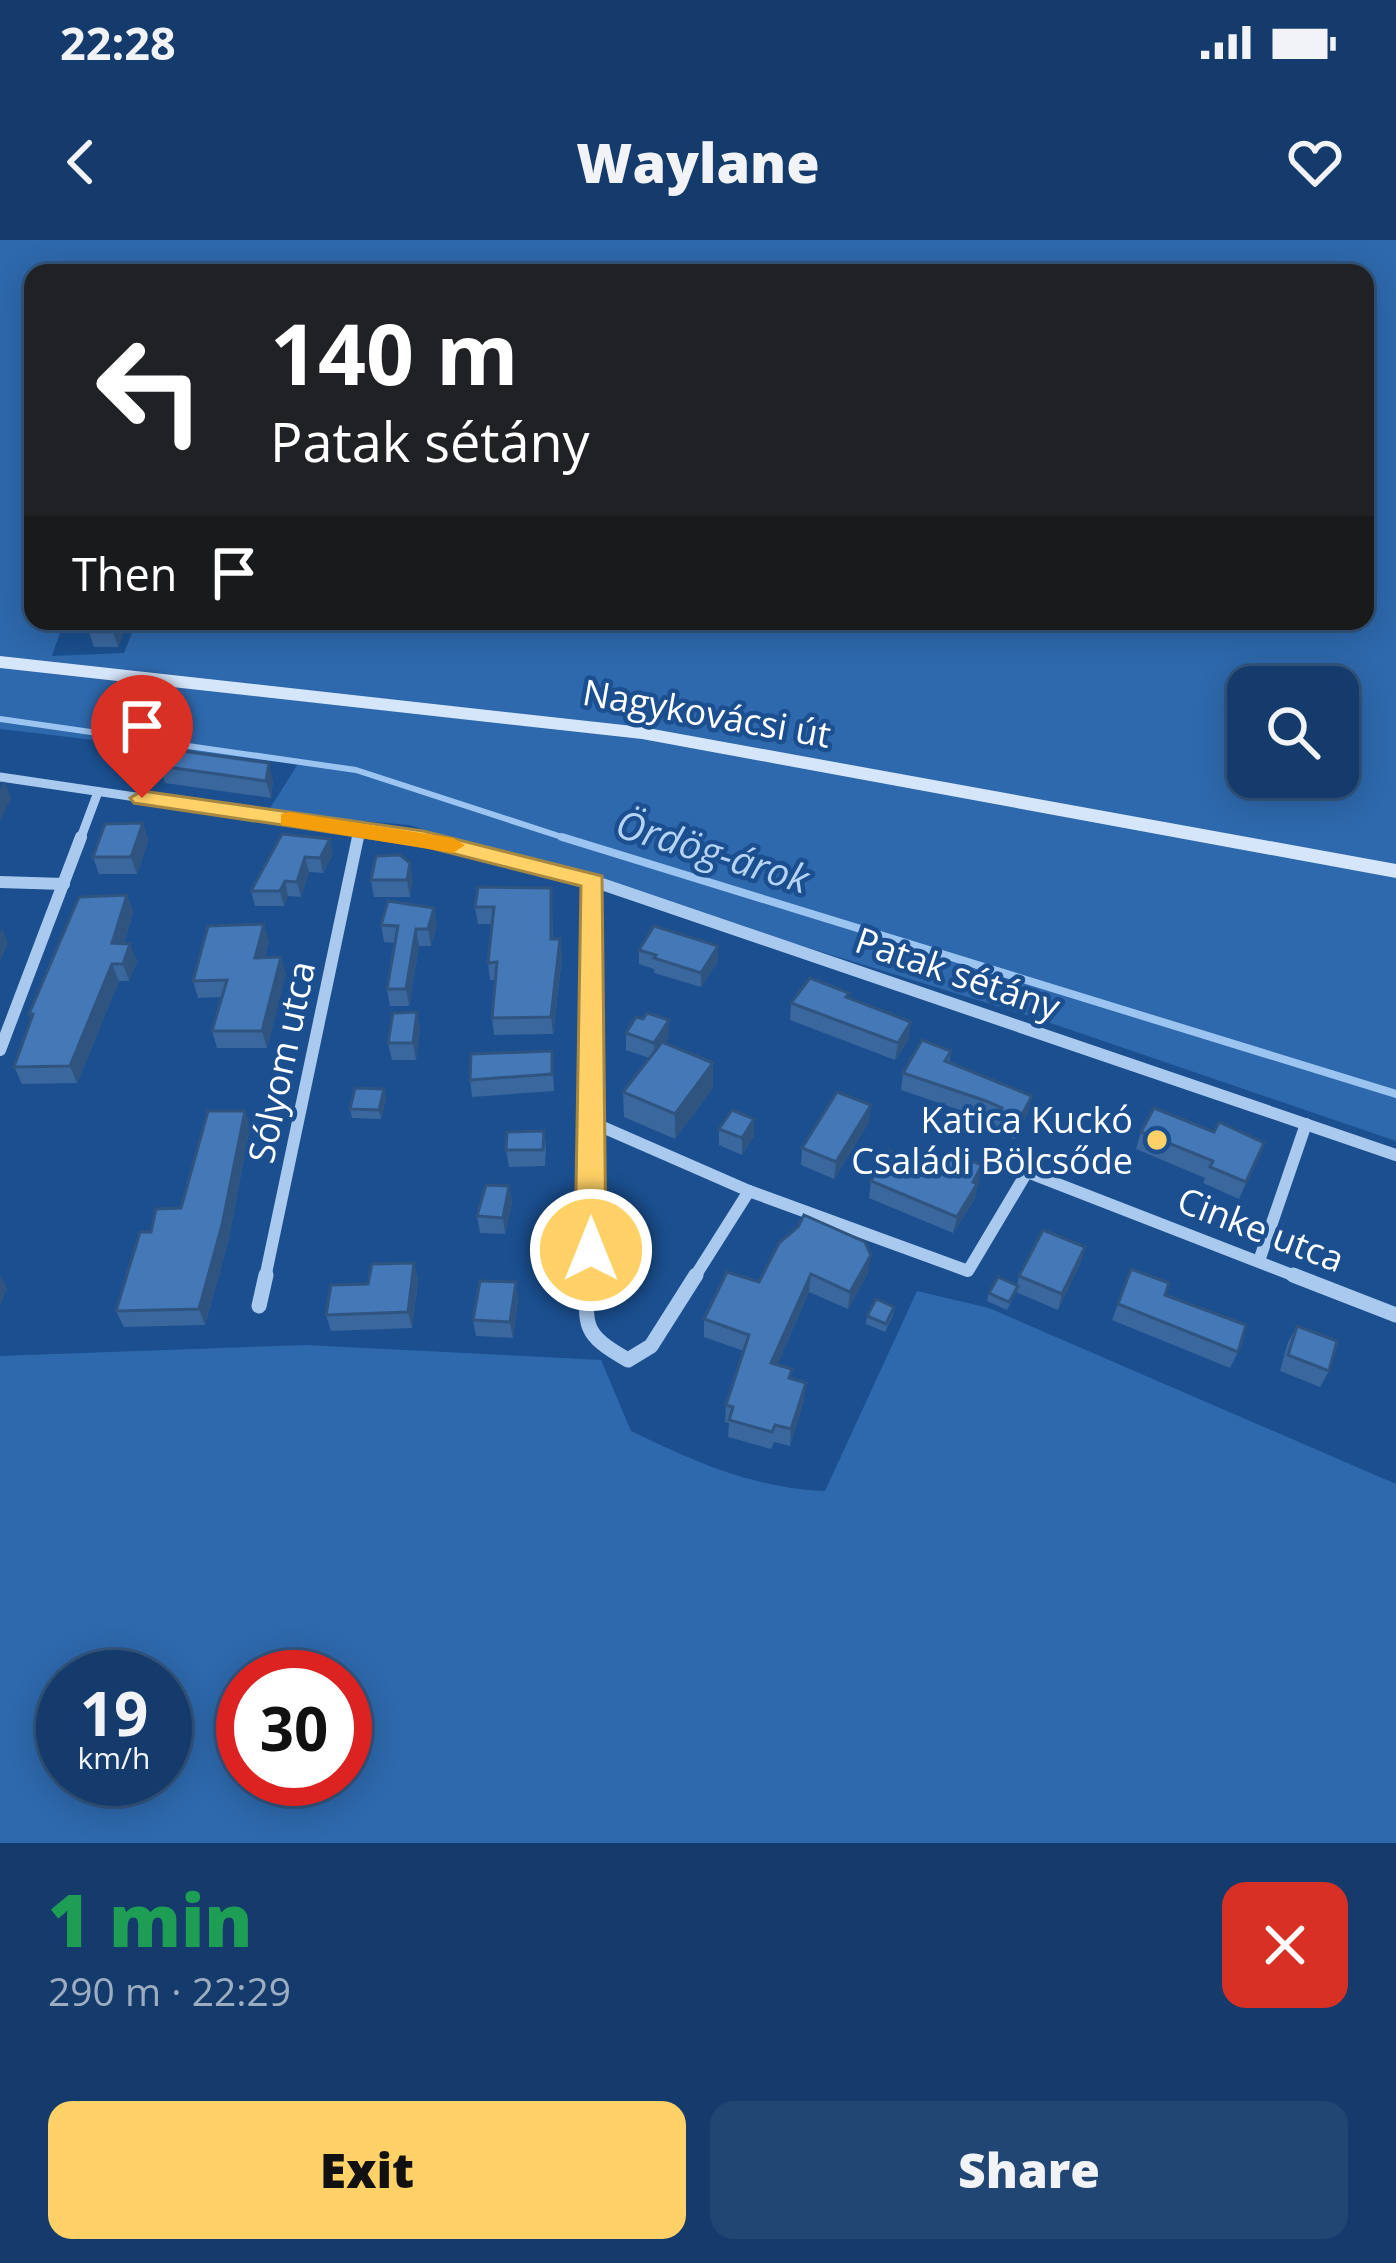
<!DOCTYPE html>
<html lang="en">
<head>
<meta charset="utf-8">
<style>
	:root { --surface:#143b6b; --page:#214673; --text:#f1f3f6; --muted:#9dadc1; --line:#33557e; --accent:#ffd166 }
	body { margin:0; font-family:"Open Sans",sans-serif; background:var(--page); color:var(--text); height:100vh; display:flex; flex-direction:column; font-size:45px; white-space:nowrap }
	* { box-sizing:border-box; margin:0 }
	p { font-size:39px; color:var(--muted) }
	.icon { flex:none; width:66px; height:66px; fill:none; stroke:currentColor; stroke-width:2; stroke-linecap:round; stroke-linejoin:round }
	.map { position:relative; height:1603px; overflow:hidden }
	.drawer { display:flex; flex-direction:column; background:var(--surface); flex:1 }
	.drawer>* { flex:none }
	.top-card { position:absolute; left:24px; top:24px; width:1350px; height:366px; border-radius:24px; box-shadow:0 6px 30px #0003,0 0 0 3px var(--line); background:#202124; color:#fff; overflow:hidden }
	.tools { position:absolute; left:1227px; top:426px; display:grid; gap:24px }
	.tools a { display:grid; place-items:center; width:132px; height:132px; border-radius:24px; background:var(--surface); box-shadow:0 6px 30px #0003,0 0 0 3px var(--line); font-size:60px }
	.speed { position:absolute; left:36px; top:1410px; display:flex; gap:24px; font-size:60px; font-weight:700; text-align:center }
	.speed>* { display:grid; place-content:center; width:156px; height:156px; border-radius:50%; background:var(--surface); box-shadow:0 6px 30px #0003,0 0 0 3px var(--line); line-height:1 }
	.speed small { font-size:30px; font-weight:400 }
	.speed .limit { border:18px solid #d22; background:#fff; color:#111 }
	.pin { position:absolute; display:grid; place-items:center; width:102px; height:102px; color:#fff; margin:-123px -51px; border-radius:50% 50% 50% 0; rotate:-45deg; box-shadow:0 0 12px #0007 }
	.pin .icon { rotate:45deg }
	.me { position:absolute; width:132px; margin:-66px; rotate:0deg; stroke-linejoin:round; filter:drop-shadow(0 0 9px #0008) }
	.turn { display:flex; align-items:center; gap:42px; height:252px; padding:0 48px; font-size:54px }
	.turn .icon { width:156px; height:156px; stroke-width:2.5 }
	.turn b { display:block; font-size:84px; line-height:102px }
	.then { display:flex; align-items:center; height:114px; padding:0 48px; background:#0003; gap:24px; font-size:45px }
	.round { display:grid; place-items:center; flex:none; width:126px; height:126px; border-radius:24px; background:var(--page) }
	.overview { display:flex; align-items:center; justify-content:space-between; height:204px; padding:0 48px }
	h1 { font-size:72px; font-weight:800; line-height:90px; color:#1e9e55 }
	.cta { display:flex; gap:24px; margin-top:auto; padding:24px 48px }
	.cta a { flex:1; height:138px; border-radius:24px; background:var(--accent); color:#111; font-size:48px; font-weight:800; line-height:138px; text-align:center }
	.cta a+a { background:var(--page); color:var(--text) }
	.status { display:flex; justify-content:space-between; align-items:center; height:84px; padding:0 60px; background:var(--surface); direction:ltr }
	.status svg { height:33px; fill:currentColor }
	header { display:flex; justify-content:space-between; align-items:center; height:156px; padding:0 48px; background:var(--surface); font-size:54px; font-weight:800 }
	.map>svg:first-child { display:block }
</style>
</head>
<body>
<div class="status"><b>22:28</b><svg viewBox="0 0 49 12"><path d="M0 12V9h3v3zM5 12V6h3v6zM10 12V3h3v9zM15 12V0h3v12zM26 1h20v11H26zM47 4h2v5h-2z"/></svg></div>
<header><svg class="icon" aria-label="back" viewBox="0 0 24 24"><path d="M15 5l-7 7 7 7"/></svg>Waylane<svg class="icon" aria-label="heart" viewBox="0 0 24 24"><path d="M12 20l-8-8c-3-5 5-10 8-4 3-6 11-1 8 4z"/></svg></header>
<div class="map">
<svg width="1396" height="1603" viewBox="0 0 1396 1603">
	<rect width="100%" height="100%" fill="#1b4f8f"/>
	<g fill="#2e69ad" fill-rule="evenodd">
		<path d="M0,0h1396v901l-363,-124 -624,-192 -142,-12 31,-49 -298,-35zM33,33h1332v348h-1228l-13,32 -72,3 12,-35h-31v-11l-11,-2 11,-25zM1248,447h90v90h-90z"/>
		<path d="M917,1051l72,17 407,176v359h-1396v-487l306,-11 295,15 30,71c62,30 124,58 194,60zM165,1437v102h-102v-102zM345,1437v102h-102v-102z"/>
	</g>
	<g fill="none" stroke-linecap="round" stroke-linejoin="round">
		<polyline stroke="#9cc4f0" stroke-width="6" points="0,479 356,530 571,600"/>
		<polyline stroke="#9cc4f0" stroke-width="8" points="562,597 1396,854"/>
		<g stroke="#a9c9ee" stroke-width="9">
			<polyline points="0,537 428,600"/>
			<polyline points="80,600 98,552"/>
			<polyline points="358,600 360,590"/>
		</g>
		<g stroke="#a9c9ee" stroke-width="12">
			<polyline points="412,597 593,641 1396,915"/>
			<polyline points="0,642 64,644"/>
			<polyline points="0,810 81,597"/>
			<polyline points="591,882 749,951 968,1031 1027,932 1300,1038"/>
			<polyline points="1260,1018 1306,884"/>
			<polyline points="265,1038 358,597"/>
			<polyline points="588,1038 593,641"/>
			<polyline points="694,1038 749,951"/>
		</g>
		<g stroke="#a9c9ee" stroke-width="15">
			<path d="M589,1035c-5,51 -7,59 39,85l23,-14 45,-71"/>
			<polyline points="1293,1035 1396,1075"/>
			<polyline points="259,1066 266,1035"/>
		</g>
		<polygon fill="#d6e6fa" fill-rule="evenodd" points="0,416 642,487 1396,624 1396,638 642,499 0,428"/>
	</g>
	<g fill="#3a679d">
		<polygon points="127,381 118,407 94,407 89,392"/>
		<polygon points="160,526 273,540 271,558 165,543"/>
		<polygon points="143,583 148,601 137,634 99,634 93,617"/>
		<polygon points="282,594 333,614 323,633 309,632 301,657 288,656 284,666 255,666 251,651"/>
		<polygon points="371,640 413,640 410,657 374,657"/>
		<polygon points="551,648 553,699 562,717 553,794 494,795 492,778 495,740 490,740 488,723 492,684 478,684 475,667"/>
		<polygon points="127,655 133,672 124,704 137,721 129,741 119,741 77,843 22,844 14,827 32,779 29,774"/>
		<polygon points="381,685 437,685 431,706 419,706 409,766 390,766 387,749 395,703 384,702"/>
		<polygon points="269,701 264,718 286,734 267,808 217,808 212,791 222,757 198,758 193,741"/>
		<polygon points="718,706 718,721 701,747 654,733 654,729 639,724 639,710"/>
		<polygon points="848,758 909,799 895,820 790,780 791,763"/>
		<polygon points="417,772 420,790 416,820 392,820 388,803"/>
		<polygon points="626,793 669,797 665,803 713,848 675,899 624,877 623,852 649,818 626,810"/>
		<polygon points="552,811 554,851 472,857 470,840"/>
		<polygon points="951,811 949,823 1028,873 1014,899 994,891 996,884 983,878 901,850 903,833"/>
		<polygon points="384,849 386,858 381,879 352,878 350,869"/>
		<polygon points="869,882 834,939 801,925 802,908"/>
		<polygon points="250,887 228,1002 205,1085 124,1087 116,1071 151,992 181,968"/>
		<polygon points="719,889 754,896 742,915 719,905"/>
		<polygon points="544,891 546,908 545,926 509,927 506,910"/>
		<polygon points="1141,892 1214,892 1264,903 1239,959 1203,943 1205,938 1136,909"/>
		<polygon points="916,921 947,925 982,925 974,960 953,993 869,958 871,941"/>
		<polygon points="509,946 512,963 505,994 480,993 477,976"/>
		<polygon points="865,1002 868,1033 848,1069 809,1052 777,1125 791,1139 804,1160 790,1206 774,1202 771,1209 728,1197 729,1183 725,1182 726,1165 744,1111 704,1097 704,1079 759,1042"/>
		<polygon points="1085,1007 1080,1024 1058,1070 1016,1052 1007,1070 987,1061 989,1053 1017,1045 1019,1036"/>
		<polygon points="414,1023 418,1040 412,1088 331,1091 326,1075 368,1044"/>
		<polygon points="1131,1029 1238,1112 1230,1128 1112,1080"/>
		<polygon points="518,1059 513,1098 476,1096 473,1080"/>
		<polygon points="894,1067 893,1075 885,1092 866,1084 867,1076"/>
		<polygon points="1297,1086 1329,1131 1320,1147 1280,1131 1288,1102"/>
	</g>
	<g fill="#305480">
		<polygon points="117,381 127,381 118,407 113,392"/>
		<polygon points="269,523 273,540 271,558 266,541"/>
		<polygon points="4,541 11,558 0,581 0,550"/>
		<polygon points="143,583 148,601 137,634 131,617"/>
		<polygon points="330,599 333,614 323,633 320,618"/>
		<polygon points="305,617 309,632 301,657 297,642"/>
		<polygon points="410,623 413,640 410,657 407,640"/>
		<polygon points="285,641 288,656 284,666 280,651"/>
		<polygon points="127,655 133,672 119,721 112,703"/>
		<polygon points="434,668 437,685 431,706 428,689"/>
		<polygon points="264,684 269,701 259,734 255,718"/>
		<polygon points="2,688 8,703 0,722 0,693"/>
		<polygon points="416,689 419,706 409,766 406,749"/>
		<polygon points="560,699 562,717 553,794 551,777"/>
		<polygon points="130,704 137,721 129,741 123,724"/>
		<polygon points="718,706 718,721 701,747 701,733"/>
		<polygon points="281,717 286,734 267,808 262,791"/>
		<polygon points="112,724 119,741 77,843 70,826"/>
		<polygon points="417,772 420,790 416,820 413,803"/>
		<polygon points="669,780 669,797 655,820 654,803"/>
		<polygon points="911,782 909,799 895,820 898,803"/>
		<polygon points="713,823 713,848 675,899 675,874"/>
		<polygon points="384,849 386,858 381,879 379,870"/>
		<polygon points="1032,856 1028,873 1014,899 1018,882"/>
		<polygon points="871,865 869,882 834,939 836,922"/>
		<polygon points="245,871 250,887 228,1002 205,1085 199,1069"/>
		<polygon points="754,879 754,896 742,915 742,898"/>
		<polygon points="982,925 974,960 953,993 957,977"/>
		<polygon points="509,946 512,963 505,994 503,978"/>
		<polygon points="1085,1007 1080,1024 1058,1070 1062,1054"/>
		<polygon points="871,1015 868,1033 848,1069 850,1052"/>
		<polygon points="414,1023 418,1040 412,1088 408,1072"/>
		<polygon points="811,1034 809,1052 770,1141 771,1123"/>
		<polygon points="0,1035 7,1048 0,1067"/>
		<polygon points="516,1042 518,1059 513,1098 510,1082"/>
		<polygon points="806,1143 804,1160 790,1206 791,1189"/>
	</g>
	<g fill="#4478b7" stroke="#305480" stroke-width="3">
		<polygon points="94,381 117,381 113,392 89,392"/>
		<polygon points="167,509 269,523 266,541 160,526"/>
		<polygon points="143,583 131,617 93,617 105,584"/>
		<polygon points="282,594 330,599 320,618 305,617 297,642 285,641 280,651 251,651"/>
		<polygon points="400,615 410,623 407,640 371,640 376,616"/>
		<polygon points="478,647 551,648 551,699 560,699 551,777 492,778 497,722 488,723 494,667 475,667"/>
		<polygon points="127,655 112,703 130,704 123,724 112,724 70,826 14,827 33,774 29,774 79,657"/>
		<polygon points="388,661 434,668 428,689 416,689 406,749 387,749 398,686 381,685"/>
		<polygon points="264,684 255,718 281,717 262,791 212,791 227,740 193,741 208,686"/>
		<polygon points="654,686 718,706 701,733 654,718 656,715 639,710"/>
		<polygon points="810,738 849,753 846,757 911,782 898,803 791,763"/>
		<polygon points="417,772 413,803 388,803 393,773"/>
		<polygon points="647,773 669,780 654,803 626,793 636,777 643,779"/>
		<polygon points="922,800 951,811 945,821 1032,856 1018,882 998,874 1002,868 986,861 903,833"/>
		<polygon points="662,802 713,823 675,874 623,852"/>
		<polygon points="552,811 552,834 470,840 471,814"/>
		<polygon points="355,848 384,849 379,870 350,869"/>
		<polygon points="837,852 871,865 836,922 802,908"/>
		<polygon points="1154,868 1214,892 1219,882 1264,903 1246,942 1210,927 1213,921 1141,892"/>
		<polygon points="732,870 754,879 742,898 719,889"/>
		<polygon points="208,871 245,871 222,985 199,1069 116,1071 140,992 151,992 156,969 181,968"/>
		<polygon points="544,891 543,910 506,910 507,892"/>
		<polygon points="888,910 916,921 921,914 947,925 953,914 982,925 973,942 977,944 957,977 871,941"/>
		<polygon points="486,945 509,946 503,978 477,976"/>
		<polygon points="804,975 865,1002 871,1015 850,1052 811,1034 771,1123 792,1129 789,1138 806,1143 791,1189 775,1185 772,1192 729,1180 733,1167 726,1165 749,1095 704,1079 727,1032 759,1042 779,1003 798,987"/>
		<polygon points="1043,990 1085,1007 1062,1054 1019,1036"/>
		<polygon points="414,1023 408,1072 326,1075 331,1045 368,1044 372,1024"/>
		<polygon points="1131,1029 1169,1043 1165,1055 1246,1085 1238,1112 1118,1064"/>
		<polygon points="998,1037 1018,1046 1009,1062 989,1053"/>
		<polygon points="480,1041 516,1042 510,1082 473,1080"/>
		<polygon points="876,1059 894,1067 886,1084 867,1076"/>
		<polygon points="1297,1086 1337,1101 1329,1131 1288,1115"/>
	</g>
	<polygon fill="#ffd166" stroke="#a68842" stroke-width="3" points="142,551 423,591 602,636 606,1010 602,1018 591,1022 580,1018 575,1010 581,646 423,606 134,563 130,558"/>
	<polygon fill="#f59e0b" points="289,572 453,598 465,605 453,613 281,585 281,574"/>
	<circle fill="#ffd166" stroke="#1b4f8f" stroke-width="4.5" cx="1157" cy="900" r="12"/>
	<g text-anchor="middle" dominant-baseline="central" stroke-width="9" stroke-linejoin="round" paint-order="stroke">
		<g font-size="36" fill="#fff" stroke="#1b4f8f">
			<text transform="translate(707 473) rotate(10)">Nagykovácsi út</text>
			<text transform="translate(958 733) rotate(19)">Patak sétány</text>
			<text transform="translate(281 822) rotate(-78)">Sólyom utca</text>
			<text transform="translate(1261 989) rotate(21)">Cinke utca</text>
		</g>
		<g font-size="36" fill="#fff" stroke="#1b4f8f" text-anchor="end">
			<text x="1133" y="879">Katica Kuckó<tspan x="1133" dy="41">Családi Bölcsőde</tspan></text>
		</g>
		<g font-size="39" font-style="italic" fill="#b5d3f5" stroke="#1b4f8f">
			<text transform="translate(713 610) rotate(17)">Ördög-árok</text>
		</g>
	</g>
</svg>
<div class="tools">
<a><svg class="icon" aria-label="search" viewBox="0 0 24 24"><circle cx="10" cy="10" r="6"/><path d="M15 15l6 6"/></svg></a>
</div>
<div class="speed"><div>19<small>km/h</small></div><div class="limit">30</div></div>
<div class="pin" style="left:142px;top:558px;background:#d93025"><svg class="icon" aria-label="arrive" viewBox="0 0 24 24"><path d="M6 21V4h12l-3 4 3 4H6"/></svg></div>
<svg class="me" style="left:591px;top:1010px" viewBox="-20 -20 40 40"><circle r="17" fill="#ffd166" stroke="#fff" stroke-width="3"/><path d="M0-11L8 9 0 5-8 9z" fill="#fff"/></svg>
<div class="top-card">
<div class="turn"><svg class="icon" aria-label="left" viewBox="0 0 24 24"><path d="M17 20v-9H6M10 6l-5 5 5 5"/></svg><div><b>140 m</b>Patak sétány</div></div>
<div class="then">Then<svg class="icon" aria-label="arrive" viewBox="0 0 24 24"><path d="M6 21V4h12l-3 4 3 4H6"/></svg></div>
</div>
</div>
<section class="drawer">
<div class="overview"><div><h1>1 min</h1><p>290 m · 22:29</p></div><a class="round" style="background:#d93025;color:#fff"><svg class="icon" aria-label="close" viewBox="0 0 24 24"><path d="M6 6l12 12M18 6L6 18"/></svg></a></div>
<div class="cta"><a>Exit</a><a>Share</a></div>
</section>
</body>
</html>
